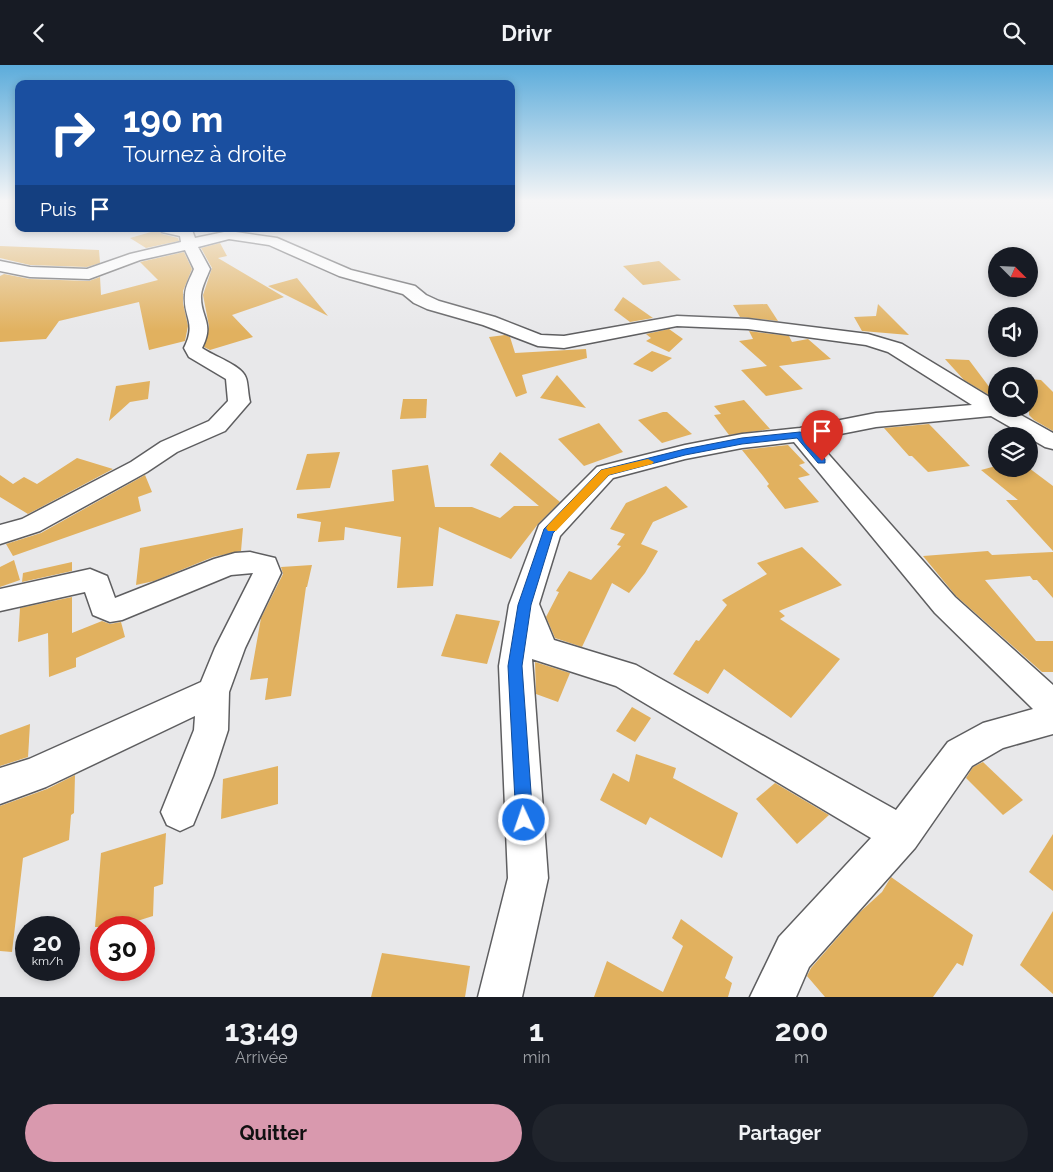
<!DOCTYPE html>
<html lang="fr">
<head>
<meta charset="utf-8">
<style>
	:root { --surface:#171b24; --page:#20242c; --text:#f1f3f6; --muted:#9ea1a6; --accent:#d999ae }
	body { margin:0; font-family:Raleway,sans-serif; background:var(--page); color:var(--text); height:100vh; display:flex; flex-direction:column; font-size:19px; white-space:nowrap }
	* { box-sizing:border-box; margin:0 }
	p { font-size:16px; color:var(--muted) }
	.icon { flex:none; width:28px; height:28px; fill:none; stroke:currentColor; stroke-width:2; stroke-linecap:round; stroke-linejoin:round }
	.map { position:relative; height:932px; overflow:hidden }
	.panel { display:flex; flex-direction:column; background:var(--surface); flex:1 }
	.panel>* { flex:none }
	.top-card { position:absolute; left:15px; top:15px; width:500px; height:152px; border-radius:10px; box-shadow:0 2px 8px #0003; background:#1a4fa0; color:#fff; overflow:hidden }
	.needle { width:32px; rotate:114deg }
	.controls { position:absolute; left:988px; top:182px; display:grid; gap:10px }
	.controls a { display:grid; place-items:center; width:50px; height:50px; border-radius:50%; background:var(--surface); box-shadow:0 2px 8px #0003; font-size:25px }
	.speed { position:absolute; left:15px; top:851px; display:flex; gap:10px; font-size:25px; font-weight:700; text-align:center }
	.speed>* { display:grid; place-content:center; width:65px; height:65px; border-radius:50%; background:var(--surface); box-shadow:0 2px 8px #0003; line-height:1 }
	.speed small { font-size:12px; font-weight:400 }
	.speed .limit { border:8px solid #d22; background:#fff; color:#111 }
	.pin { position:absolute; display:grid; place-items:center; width:42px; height:42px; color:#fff; margin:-51px -21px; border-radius:50% 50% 50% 0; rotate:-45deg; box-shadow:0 0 5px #0007 }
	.pin .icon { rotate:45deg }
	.me { position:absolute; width:55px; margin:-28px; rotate:357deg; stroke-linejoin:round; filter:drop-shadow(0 0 4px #0008) }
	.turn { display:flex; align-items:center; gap:18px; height:105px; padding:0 25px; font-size:22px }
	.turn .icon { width:65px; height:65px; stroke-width:2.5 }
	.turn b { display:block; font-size:35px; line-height:42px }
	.then { display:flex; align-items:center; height:48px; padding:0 25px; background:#0003; gap:10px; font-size:19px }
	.eta { display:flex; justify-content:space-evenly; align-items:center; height:85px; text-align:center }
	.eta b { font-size:30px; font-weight:700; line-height:35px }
	.primary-button { display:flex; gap:10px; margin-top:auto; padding:10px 25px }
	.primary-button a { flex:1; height:58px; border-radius:30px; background:var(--accent); color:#111; font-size:20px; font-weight:700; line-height:58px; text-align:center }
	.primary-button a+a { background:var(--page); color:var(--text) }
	header { display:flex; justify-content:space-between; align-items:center; height:65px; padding:0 25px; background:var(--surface); font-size:22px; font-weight:700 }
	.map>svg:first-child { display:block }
</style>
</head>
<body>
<header><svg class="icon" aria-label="back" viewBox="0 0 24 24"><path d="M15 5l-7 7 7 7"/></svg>Drivr<svg class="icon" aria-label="search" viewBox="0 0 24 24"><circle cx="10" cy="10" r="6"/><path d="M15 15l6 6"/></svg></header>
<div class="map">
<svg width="1053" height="932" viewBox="0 0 1053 932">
	<rect width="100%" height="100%" fill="#e8e8ea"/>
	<g fill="#e1b15f">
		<polygon points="158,165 162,169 178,173 179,176 146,183 130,173"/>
		<polygon points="220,178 227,191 218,193 284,232 232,250 253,272 210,285 204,282 209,261 203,230 212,203 201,183"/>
		<polygon points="0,181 99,185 100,198 87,202 30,200 0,193"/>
		<polygon points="184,187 192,204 183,226 183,238 188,261 185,276 149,285 139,237 59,256 46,274 0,277 0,211 4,209 30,214 89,216 100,212 101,230 158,215 140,197"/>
		<polygon points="659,196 681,215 643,220 623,201"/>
		<polygon points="297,213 328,251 268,221"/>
		<polygon points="623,232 653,253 630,257 614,245"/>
		<polygon points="767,239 778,256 740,252 733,240"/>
		<polygon points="878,239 909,270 862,266 854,252 876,251"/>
		<polygon points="669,264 683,274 669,287 646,276 651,273 646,269"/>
		<polygon points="749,266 789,271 792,277 808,274 831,294 779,301 803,324 766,331 741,305 767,301 739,276 753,274"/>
		<polygon points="505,270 510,272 515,288 586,284 587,293 522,310 527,328 516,332 489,272"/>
		<polygon points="652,286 672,293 652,307 633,299"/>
		<polygon points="945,294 969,295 996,331 994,333 964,315"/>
		<polygon points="557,310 586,343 540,333"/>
		<polygon points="1029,314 1041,315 1053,327 1053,366 1034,355 1029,350"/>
		<polygon points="150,316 148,334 130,337 109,356 116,321"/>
		<polygon points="403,334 427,334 426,353 400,354"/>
		<polygon points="744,335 770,364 729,370 714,350 721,349 714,341"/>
		<polygon points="663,347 667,347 692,369 662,378 638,355"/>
		<polygon points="599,358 623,387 584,401 558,374"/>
		<polygon points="929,359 970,401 928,407 912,391 909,391 884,363"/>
		<polygon points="788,380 805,398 799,400 810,410 798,413 819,437 785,444 767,421 769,419 763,411 742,385"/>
		<polygon points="340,387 330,423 296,425 307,389"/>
		<polygon points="500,387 560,437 538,459 511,494 439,462 433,521 397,523 401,472 345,462 344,475 318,477 321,457 297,453 297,449 394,436 392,405 428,400 435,442 472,442 500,453 514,441 539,441 490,400"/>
		<polygon points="77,393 113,404 28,449 0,432 0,410 13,419 24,412 37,419"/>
		<polygon points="996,401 996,404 1029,403 1053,421 1053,486 1006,435 1018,435 981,405"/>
		<polygon points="145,410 152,427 138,432 141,446 13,491 6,479 41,468"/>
		<polygon points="666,421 688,442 653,457 641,479 658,486 645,508 629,528 612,518 582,582 555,573 546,552 559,527 556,526 569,506 591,515 621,481 617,480 625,469 610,464 626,438"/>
		<polygon points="243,463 241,486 213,492 154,516 136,520 140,483"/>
		<polygon points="802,482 842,520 779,546 785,551 780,554 840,594 791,653 724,604 708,629 673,609 696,575 699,576 727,540 722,535 767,509 757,498"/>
		<polygon points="988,486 992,490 1053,487 1053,533 1037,515 1033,515 1030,511 985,515 1036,576 1053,576 1053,607 1042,607 956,531 923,491"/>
		<polygon points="14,495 20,515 0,522 0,502"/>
		<polygon points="72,497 72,506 22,517 23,508"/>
		<polygon points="312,500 307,522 306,522 291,631 265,635 268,613 250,615 261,553 283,509 281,502"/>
		<polygon points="72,532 72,568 102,556 110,559 121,557 125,572 76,593 76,602 49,612 48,568 18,577 20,543"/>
		<polygon points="456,549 500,556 487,599 441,591"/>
		<polygon points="535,597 570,608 558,637 536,629"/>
		<polygon points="632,642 651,653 635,677 616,666"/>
		<polygon points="30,659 28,692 0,701 0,670"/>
		<polygon points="636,689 676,703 673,713 738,748 722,793 650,752 646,760 600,735 613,708 629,717"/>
		<polygon points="983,697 1023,735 1003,750 966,713 973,702"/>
		<polygon points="278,701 278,739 221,754 223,714"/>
		<polygon points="75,710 74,748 71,750 69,775 23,793 12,887 0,886 0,741 47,724"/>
		<polygon points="775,718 829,750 797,779 756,734"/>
		<polygon points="166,768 163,819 154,822 153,851 118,862 95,862 101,788"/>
		<polygon points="1053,769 1053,826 1029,807"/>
		<polygon points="891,812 973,870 963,901 957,898 933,932 825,932 807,911 811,903 860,847 882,827"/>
		<polygon points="1053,846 1053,929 1020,900"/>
		<polygon points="681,854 733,892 725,913 732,918 728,932 594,932 607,896 663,927 683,881 672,873"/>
		<polygon points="382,888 470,901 465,932 371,932"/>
	</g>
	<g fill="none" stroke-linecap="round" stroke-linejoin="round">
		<g stroke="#5e5e60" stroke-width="3">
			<g id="minor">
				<path d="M160,164l32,1 3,8 34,-7 48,7 74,32 64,16 11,9 13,6 56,16 46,18 23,1 113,-20 71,3 120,15 34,10 94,57v8h14l43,24v16l-8,-2 -54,-31 -115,11 -61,12 140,158 98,88v49l-50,14 -31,18 -57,82 -106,119 -13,30h-46l29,-60 92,-99 -255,-152 -84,-27 16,219 -26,119h-44l30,-119 -9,-212 10,-61 30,-80 58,-58 88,-22 57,-11 58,-6 76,-15 96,-8 -84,-53 -22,-7 -118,-16 -71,-3 -113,22 -26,-2 -55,-21 -56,-16 -13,-6 -11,-9 -64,-18 -70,-31 -40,-6 -31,8 12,22c-3,8 -8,17 -9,26 -1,23 14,27 1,53 11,8 40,17 44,30 2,5 2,17 4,24l-25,29 -48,21 -30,20 -107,59 -40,13v-19l22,-6 109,-57 30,-20 48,-21 19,-20 -2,-22 -37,-22 -5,-9c13,-26 -1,-30 1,-53 0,-9 6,-18 9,-26l-9,-19 -45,10 -51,19 -59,-2 -30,-6v-10l30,6 57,2 43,-15 51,-12 -1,-6 -18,-4zM794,377l141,171 98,96 -50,14 -35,19 -52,68 -260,-145 -82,-25 -15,-36 21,-68 53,-58 72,-19 57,-11z"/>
				<polygon points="250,487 275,493 281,508 245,583 229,627 228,665 213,711 193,760 180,766 167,760 161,747 194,665 195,651 46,722 0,739 0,703 29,694 201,617 215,583 253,508 231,510 122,555 110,557 93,550 85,527 0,546 0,524 90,504 107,511 115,533 214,494 235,488"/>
			</g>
		</g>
		<use href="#minor" fill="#fff" fill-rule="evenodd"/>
	</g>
	<linearGradient id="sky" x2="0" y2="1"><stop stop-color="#5cacdb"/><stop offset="0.51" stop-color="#f5f5f6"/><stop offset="1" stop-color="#f5f5f6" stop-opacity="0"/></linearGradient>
	<rect width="1053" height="266" fill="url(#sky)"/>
	<polygon fill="#1a73e8" stroke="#114b97" points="800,367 803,368 825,394 825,398 818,398 797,373 742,379 685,390 609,410 553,468 531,540 522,601 533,755 530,761 524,764 519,761 516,755 508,601 518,540 544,464 601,405 685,384 742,373"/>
	<polygon fill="#f59e0b" points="648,394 654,397 652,399 609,410 556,466 548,466 546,463 548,460 601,405"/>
</svg>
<div class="controls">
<a><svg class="needle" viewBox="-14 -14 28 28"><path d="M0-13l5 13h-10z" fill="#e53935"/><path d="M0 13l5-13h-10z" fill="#9ea1a6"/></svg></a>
<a><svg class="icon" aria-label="sound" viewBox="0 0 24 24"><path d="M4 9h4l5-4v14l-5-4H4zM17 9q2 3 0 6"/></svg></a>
<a><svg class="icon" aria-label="search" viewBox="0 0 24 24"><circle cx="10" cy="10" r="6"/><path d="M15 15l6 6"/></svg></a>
<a><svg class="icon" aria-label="layers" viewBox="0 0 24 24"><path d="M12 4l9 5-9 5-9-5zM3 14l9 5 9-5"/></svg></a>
</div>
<div class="speed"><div>20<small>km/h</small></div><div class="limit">30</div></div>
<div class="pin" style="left:822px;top:396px;background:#d93025"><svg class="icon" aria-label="arrive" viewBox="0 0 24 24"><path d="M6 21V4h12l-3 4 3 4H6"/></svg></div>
<svg class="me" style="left:524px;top:755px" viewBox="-20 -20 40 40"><circle r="17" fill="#1a73e8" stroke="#fff" stroke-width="3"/><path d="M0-11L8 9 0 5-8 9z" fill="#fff"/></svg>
<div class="top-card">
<div class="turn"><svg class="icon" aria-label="right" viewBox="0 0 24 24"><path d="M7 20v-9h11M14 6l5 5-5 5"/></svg><div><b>190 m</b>Tournez à droite</div></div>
<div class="then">Puis<svg class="icon" aria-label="arrive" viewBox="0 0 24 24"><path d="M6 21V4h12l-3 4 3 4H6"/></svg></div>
</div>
</div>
<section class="panel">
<div class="eta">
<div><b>13:49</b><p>Arrivée</p></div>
<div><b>1</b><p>min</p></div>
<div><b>200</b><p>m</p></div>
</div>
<div class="primary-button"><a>Quitter</a><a>Partager</a></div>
</section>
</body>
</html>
